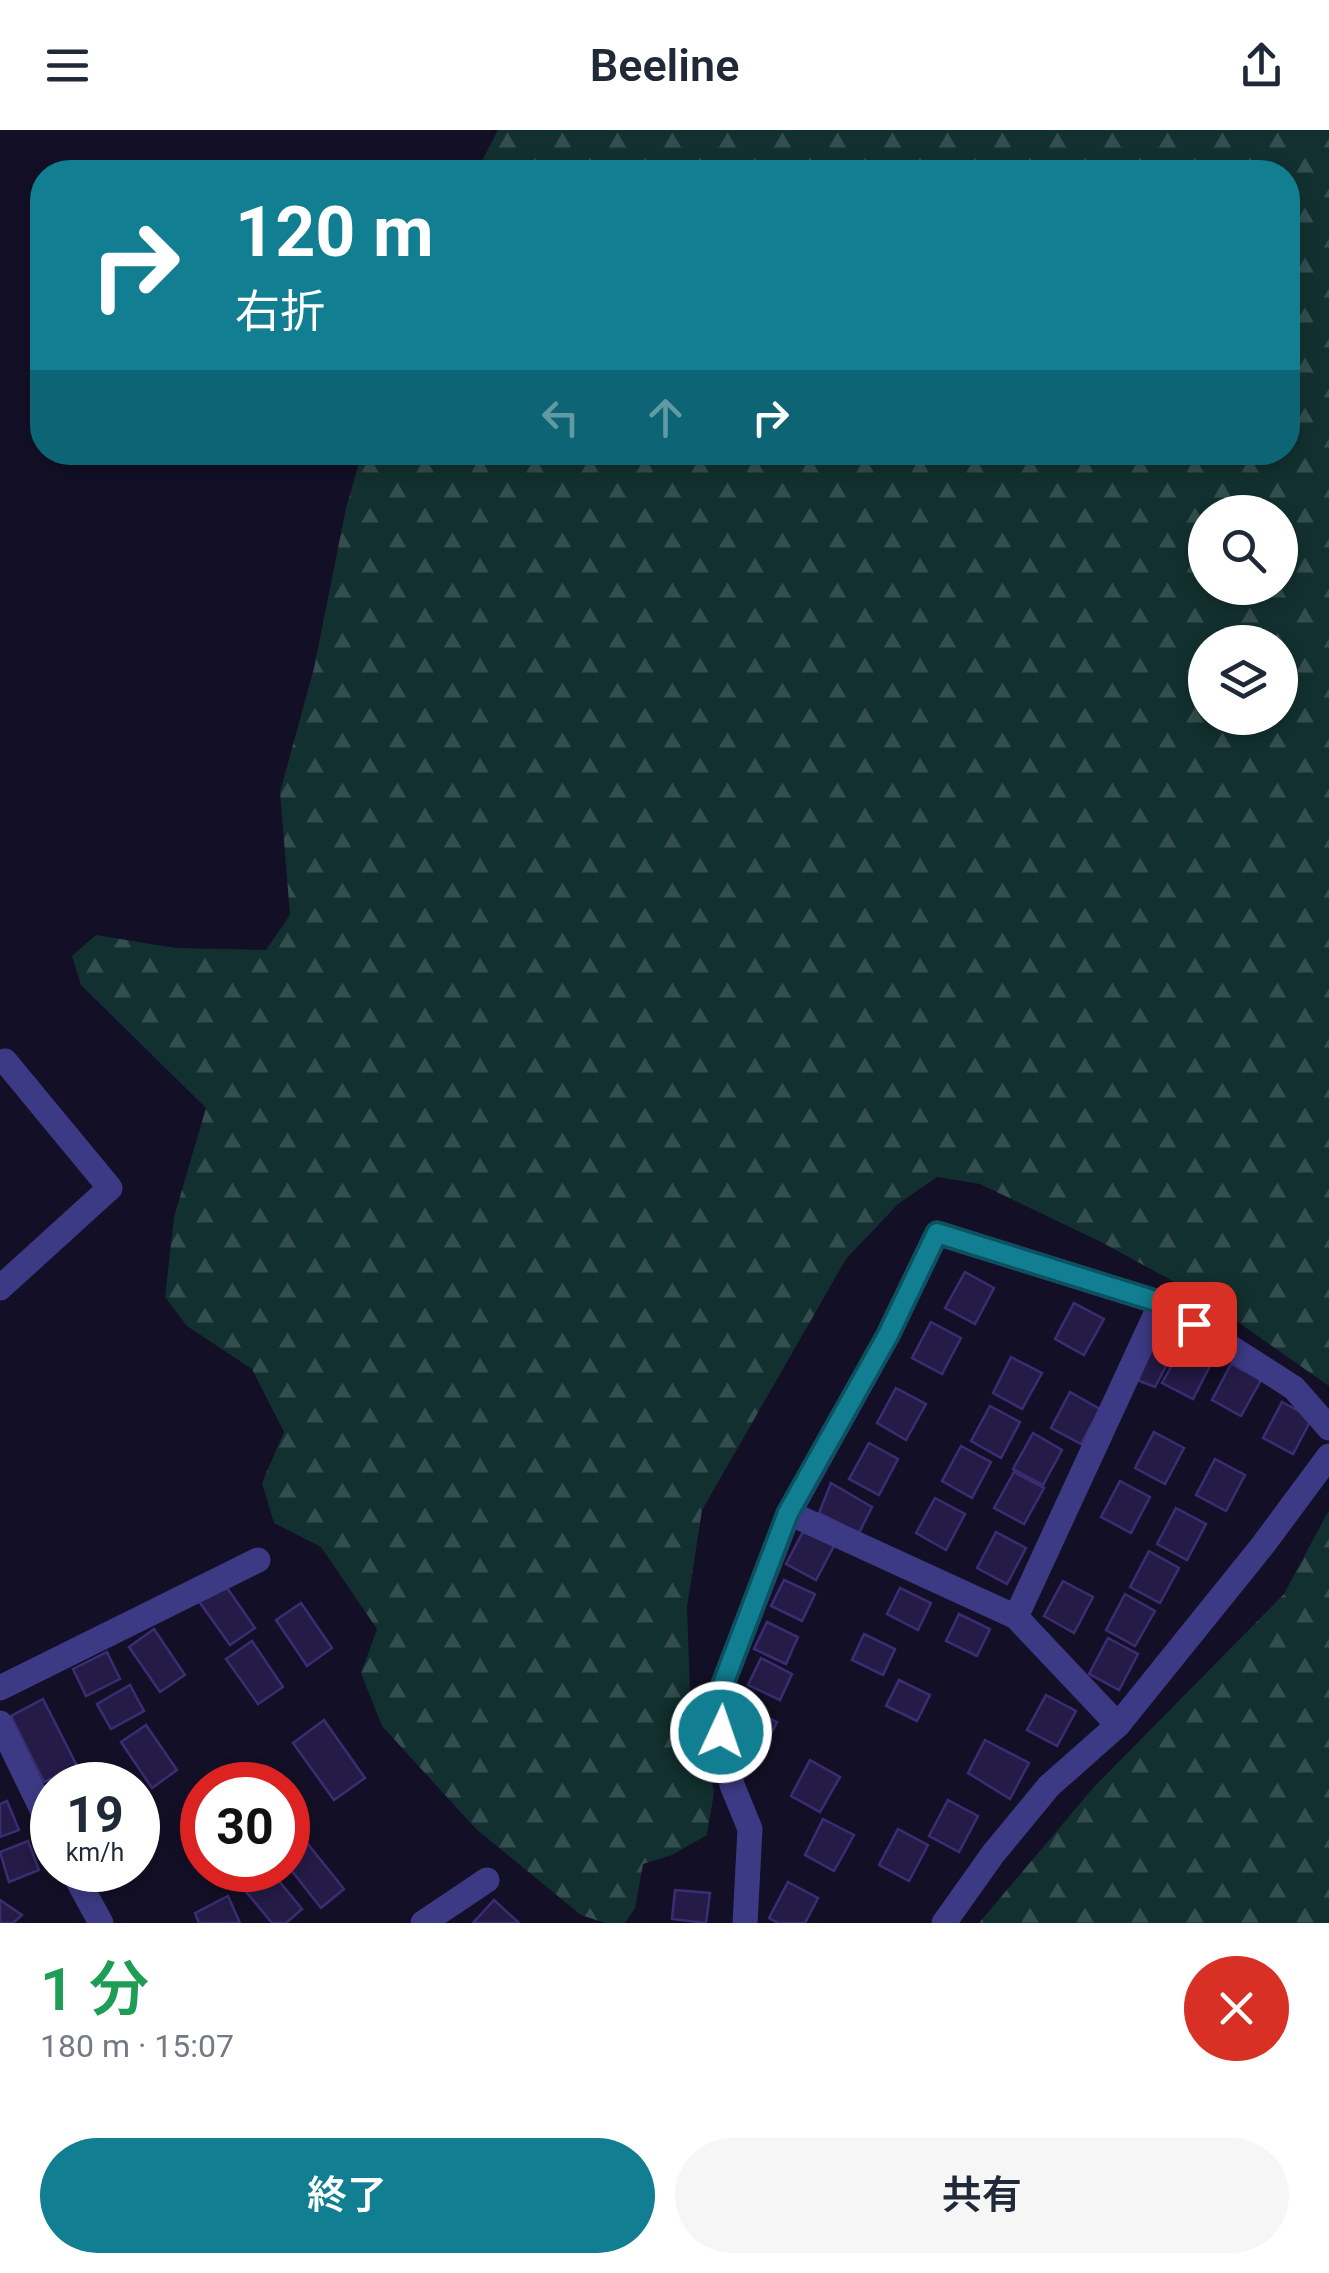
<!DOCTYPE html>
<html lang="ja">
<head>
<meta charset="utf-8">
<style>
	:root { --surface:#fff; --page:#f6f6f7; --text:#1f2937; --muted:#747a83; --accent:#117e91 }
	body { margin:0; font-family:Roboto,"Noto Sans JP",sans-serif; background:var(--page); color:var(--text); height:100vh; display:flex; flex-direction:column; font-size:38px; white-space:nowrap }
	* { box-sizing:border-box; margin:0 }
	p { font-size:32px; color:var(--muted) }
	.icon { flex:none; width:55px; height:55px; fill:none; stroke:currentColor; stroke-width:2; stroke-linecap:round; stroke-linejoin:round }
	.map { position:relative; height:1793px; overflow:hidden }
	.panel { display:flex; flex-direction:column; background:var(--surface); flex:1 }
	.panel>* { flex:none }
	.hud { position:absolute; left:30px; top:30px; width:1270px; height:305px; border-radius:40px; box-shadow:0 5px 15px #0003; background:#117e91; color:#fff; overflow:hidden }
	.buttons { position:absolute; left:1188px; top:365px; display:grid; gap:20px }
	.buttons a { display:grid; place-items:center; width:110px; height:110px; border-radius:50%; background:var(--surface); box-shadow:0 5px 15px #0003; font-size:50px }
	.speed { position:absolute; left:30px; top:1632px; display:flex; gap:20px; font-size:50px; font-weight:700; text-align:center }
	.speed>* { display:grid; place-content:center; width:130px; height:130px; border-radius:50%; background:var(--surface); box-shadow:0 5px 15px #0003; line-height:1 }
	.speed small { font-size:25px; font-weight:400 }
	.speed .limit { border:15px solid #d22; background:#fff; color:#111 }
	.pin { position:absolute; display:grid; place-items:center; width:85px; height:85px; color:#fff; margin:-42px; border-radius:20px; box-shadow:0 5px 15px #0006 }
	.me { position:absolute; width:110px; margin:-55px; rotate:3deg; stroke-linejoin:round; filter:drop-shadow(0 0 8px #0008) }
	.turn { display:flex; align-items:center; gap:35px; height:210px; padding:0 40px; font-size:45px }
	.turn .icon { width:130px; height:130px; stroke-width:2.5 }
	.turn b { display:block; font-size:70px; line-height:85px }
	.lanes { display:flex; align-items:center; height:95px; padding:0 40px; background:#0003; justify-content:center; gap:50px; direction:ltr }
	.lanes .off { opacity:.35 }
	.round { display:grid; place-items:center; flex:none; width:105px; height:105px; border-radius:52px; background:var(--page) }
	.head { display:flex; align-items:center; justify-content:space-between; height:170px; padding:0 40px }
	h1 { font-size:60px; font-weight:600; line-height:75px; color:#1e9e55 }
	.action { display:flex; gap:20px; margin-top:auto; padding:20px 40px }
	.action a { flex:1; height:115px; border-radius:60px; background:var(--accent); color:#fff; font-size:40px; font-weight:600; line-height:115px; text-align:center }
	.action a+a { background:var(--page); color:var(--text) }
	header { display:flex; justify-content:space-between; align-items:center; height:130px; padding:0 40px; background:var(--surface); font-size:45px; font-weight:600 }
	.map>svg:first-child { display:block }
</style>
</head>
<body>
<header><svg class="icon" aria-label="menu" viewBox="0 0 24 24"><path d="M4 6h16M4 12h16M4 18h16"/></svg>Beeline<svg class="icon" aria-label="share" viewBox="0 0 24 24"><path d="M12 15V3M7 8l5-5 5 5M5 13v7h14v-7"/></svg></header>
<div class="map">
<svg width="1329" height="1793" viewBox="0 0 1329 1793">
	<defs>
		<pattern id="forest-firs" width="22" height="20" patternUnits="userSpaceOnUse" patternTransform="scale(2.5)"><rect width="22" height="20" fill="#12302f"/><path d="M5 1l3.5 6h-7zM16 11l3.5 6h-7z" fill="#344d4e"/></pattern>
	</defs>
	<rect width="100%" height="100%" fill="#130f26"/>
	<g fill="url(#forest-firs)" fill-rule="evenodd">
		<path d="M498,0h831v1256l-127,-89 -99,-54 -123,-59 -43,-7 -39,27 -52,55 -144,251 -15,97 3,82 24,103 -7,43 -35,20 -29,9 -8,44 -10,15h-20l-24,-8 -105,-86 -94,-103 -21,-53 16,-44 -56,-82 -47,-24 -12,-40 22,-51 -32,-63 -65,-43 -22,-29 9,-80 32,-109 -125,-123 -9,-29 24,-21 79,13 91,2 24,-35 -10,-123 34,-124 32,-160 16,-55 926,-1v-280h-812zM1205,382h75v76h-75zM1205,512h75v76h-75z"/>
		<polygon points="1329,1380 1329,1793 979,1793 1093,1658 1284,1464"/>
	</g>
	<g fill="#241b47" stroke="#3b2d73" stroke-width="2.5">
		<polygon points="965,1142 994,1158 975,1194 945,1178"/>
		<polygon points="1074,1173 1104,1189 1084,1225 1055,1209"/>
		<polygon points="931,1192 961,1208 942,1244 912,1228"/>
		<polygon points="1152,1209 1174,1221 1155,1257 1134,1249"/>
		<polygon points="1182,1217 1211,1234 1193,1269 1162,1253"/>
		<polygon points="1011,1227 1042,1243 1022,1279 993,1263"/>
		<polygon points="1231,1234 1261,1250 1241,1286 1212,1270"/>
		<polygon points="896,1258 926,1274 906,1310 877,1293"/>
		<polygon points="1070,1262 1100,1279 1081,1314 1051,1298"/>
		<polygon points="1282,1272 1312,1288 1293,1324 1263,1308"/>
		<polygon points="990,1276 1020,1292 1001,1328 971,1311"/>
		<polygon points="1154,1302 1184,1318 1165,1354 1135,1338"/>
		<polygon points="1033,1303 1062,1320 1043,1355 1013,1339"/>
		<polygon points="869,1313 898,1329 879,1365 849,1349"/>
		<polygon points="961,1316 991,1332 972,1368 942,1351"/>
		<polygon points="1215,1329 1245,1345 1226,1381 1196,1365"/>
		<polygon points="1014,1342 1044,1358 1024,1394 994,1378"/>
		<polygon points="1120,1351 1150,1367 1131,1403 1101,1387"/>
		<polygon points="831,1353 872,1377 859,1403 819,1383"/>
		<polygon points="935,1368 965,1384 946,1420 916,1403"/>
		<polygon points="1176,1378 1206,1394 1187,1430 1157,1414"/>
		<polygon points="805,1398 835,1414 816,1450 786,1434"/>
		<polygon points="996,1402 1026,1418 1007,1454 977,1438"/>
		<polygon points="1149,1421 1179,1438 1160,1473 1130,1457"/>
		<polygon points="784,1450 815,1464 802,1491 771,1476"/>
		<polygon points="1063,1451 1093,1467 1074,1503 1044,1486"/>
		<polygon points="223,1452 255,1498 230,1515 198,1470"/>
		<polygon points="900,1458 931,1473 918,1500 887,1484"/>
		<polygon points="1125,1464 1155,1481 1135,1516 1106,1500"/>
		<polygon points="301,1473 332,1518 307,1536 276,1490"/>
		<polygon points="959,1484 990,1499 977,1526 946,1511"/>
		<polygon points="767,1492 798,1507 786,1534 754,1519"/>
		<polygon points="154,1499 185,1545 160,1562 129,1517"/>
		<polygon points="864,1504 895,1519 883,1545 852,1530"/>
		<polygon points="1108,1508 1138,1524 1119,1560 1089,1544"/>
		<polygon points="252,1511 283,1557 258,1574 226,1529"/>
		<polygon points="107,1522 120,1549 86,1566 73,1539"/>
		<polygon points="761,1528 792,1544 780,1570 748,1555"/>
		<polygon points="899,1550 930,1565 917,1591 886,1576"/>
		<polygon points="130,1555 144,1581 111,1599 97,1574"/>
		<polygon points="1046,1565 1076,1581 1057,1616 1027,1600"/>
		<polygon points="43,1569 77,1636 44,1652 11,1586"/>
		<polygon points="746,1577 777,1592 764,1618 733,1603"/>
		<polygon points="324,1590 365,1648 334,1670 293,1613"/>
		<polygon points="146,1595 177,1640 152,1658 121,1612"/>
		<polygon points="985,1610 1029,1633 1010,1669 968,1643"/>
		<polygon points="810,1630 840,1647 820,1682 791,1666"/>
		<polygon points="948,1670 978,1686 959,1722 929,1706"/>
		<polygon points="7,1671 19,1700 0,1707 0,1674"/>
		<polygon points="823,1689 854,1705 834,1741 805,1725"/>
		<polygon points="291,1693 344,1759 321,1778 288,1736 288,1699"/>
		<polygon points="898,1699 928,1715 909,1751 879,1735"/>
		<polygon points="28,1711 39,1740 9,1752 0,1722"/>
		<polygon points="228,1740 270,1740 302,1779 286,1793 272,1793"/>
		<polygon points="788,1752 818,1768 805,1793 778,1793 769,1788"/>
		<polygon points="675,1760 710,1763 706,1793 672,1789"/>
		<polygon points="228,1766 240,1793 199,1793 195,1783"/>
		<polygon points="0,1770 22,1785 13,1793 0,1793"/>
		<polygon points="494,1770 519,1793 473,1793"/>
	</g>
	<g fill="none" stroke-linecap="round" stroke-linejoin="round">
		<g stroke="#3d3a85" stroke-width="25">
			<polyline points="0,1158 110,1058 5,931"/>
			<polyline points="789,1383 1016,1487 1118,1595"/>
			<polyline points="1016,1487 1161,1173"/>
			<polyline points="0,1558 258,1430"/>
			<polyline points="0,1593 52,1700"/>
			<polyline points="72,1740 101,1793"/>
			<polyline points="423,1793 487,1750"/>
			<polyline points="745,1793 750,1699 732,1655 715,1575 789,1383 888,1205 937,1103 1161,1173 1294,1258 1329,1298"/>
			<polyline points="944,1793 993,1724 1049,1656 1118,1595 1263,1415 1329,1326"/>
		</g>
	</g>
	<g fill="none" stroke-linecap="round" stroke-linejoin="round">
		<g stroke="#0b525e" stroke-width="25">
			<polyline id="route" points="721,1602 715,1575 788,1383 888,1205 937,1103 1162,1173 1194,1194"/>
		</g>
		<use href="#route" stroke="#117e91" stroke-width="18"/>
	</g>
</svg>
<div class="buttons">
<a><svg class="icon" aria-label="search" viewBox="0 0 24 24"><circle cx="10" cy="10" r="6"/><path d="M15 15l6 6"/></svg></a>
<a><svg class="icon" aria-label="layers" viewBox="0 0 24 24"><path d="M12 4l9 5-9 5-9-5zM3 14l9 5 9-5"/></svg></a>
</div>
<div class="speed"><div>19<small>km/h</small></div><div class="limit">30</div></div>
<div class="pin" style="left:1194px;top:1194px;background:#d93025"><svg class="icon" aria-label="arrive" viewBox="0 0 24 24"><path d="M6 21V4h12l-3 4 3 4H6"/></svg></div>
<svg class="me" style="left:721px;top:1602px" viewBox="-20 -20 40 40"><circle r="17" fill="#117e91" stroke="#fff" stroke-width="3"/><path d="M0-11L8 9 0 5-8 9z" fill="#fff"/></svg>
<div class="hud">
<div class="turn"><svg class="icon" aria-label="right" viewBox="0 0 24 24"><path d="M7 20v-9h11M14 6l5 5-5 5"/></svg><div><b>120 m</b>右折</div></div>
<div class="lanes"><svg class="icon off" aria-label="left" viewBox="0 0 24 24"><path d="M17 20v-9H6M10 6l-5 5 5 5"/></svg><svg class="icon off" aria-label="ahead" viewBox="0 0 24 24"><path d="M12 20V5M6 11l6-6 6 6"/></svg><svg class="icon" aria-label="right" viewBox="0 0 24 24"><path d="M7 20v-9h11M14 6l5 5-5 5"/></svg></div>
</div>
</div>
<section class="panel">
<div class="head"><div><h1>1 分</h1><p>180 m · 15:07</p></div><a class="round" style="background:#d93025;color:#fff"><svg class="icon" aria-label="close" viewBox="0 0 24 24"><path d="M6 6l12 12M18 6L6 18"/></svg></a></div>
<div class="action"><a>終了</a><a>共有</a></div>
</section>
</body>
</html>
